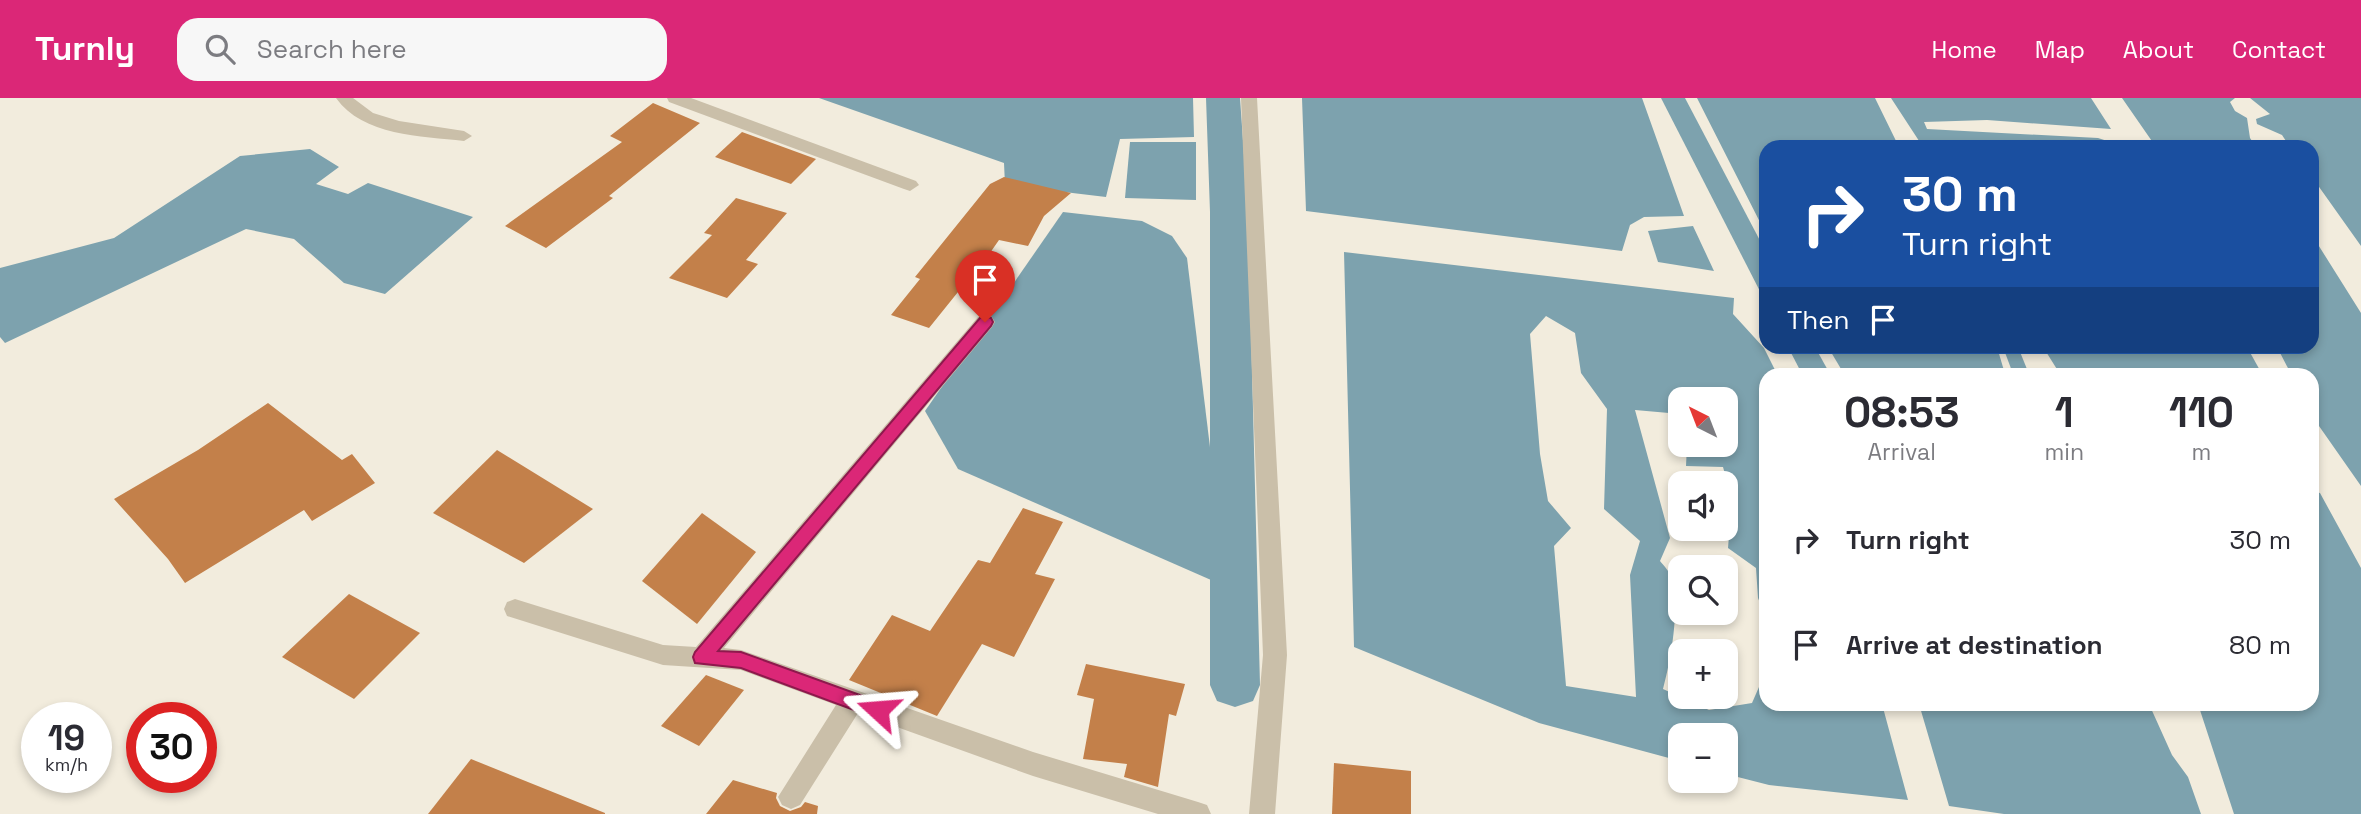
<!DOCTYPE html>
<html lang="en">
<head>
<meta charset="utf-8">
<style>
	:root { --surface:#fff; --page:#f7f7f7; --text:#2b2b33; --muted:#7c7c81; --accent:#db2777 }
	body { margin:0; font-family:"Space Grotesk",sans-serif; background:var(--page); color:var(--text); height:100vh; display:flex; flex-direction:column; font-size:26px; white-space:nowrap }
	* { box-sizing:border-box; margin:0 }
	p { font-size:23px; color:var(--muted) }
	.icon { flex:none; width:38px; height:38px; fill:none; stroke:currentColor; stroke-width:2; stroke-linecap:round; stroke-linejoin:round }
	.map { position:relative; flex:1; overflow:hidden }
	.sheet { position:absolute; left:1759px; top:270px; width:560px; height:343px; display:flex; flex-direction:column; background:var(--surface); border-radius:21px; box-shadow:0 4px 10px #0003 }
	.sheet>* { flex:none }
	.top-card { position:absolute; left:1759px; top:42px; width:560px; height:214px; border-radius:21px; box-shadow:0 4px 10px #0003; background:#1a4fa0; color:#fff; overflow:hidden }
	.needle { width:46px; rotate:318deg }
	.buttons { position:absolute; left:1668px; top:289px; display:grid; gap:14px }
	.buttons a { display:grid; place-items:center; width:70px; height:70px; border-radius:14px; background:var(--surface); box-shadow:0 4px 10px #0003; font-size:35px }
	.speed { position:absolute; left:21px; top:604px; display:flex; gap:14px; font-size:35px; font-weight:700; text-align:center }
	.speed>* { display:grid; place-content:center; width:91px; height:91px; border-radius:50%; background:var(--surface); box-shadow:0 4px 10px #0003; line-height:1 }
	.speed small { font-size:18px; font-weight:400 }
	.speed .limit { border:10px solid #d22; background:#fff; color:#111 }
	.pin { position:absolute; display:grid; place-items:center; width:60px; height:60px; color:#fff; margin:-72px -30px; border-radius:50% 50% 50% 0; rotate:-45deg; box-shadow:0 0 7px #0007 }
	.pin .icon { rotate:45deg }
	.me { position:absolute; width:77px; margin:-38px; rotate:289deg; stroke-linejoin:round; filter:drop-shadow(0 0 5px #0008) }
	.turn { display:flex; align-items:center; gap:24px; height:147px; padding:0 28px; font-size:32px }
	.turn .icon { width:91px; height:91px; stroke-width:2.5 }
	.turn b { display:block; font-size:49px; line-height:60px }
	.then { display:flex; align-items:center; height:66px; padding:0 28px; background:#0003; gap:14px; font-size:26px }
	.eta { display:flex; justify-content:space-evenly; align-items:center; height:119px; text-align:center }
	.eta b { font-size:42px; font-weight:600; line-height:49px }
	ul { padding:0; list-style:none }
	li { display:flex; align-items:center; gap:21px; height:105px; padding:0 28px }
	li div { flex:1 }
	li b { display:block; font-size:26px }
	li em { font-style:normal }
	header { display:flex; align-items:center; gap:42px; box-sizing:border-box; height:98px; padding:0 35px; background:var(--accent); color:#fff }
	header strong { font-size:33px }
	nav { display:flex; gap:38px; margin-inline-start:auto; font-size:24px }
	.search { width:490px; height:63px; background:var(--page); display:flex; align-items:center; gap:18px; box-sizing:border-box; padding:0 24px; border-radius:21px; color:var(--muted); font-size:26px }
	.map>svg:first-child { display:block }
</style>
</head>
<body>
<header>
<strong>Turnly</strong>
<div class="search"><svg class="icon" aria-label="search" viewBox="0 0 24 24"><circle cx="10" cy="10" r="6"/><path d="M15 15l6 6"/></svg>Search here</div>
<nav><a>Home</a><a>Map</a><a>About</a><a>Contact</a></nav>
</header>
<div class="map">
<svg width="2361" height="716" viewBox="0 0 2361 716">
	<rect width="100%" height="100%" fill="#f2ecdd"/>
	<g fill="#7da2ae" fill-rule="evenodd">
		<polygon points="819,0 1193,0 1194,39 1120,41 1106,99 1005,87 1004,65"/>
		<polygon points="1302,0 1642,0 1684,118 1644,119 1630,127 1622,153 1306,113"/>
		<polygon points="1661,0 1685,0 1766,154 1766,205"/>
		<polygon points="1697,0 1875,0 1899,49 1766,49 1766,136"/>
		<polygon points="1891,0 2091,0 2111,31 1987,22 1924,24 1927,31 2098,40 2126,49 1923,49"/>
		<polygon points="2122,0 2235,0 2230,4 2235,13 2247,20 2250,40 2256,49 2156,49"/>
		<polygon points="2250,0 2361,0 2361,148 2312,79 2312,49 2290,49 2282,37 2257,26 2256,21 2270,16"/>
		<polygon points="1130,44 1196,44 1196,102 1125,100"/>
		<polygon points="310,51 339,69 316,86 348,96 368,85 473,119 385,196 344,185 294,141 246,131 5,245 0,239 0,170 114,140 240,58"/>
		<polygon points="1063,114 1142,123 1172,138 1187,160 1227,489 958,371 925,313"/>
		<polygon points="1693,128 1714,173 1658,164 1648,133"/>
		<polygon points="2312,137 2361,215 2361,388 2312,318 2312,276 2291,276 2277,249 2312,248"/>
		<path d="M1344,154l390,46 -1,16 31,34 13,26h-11v244l-8,-20 -2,-30 -28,-20 4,-49 -9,-32 -37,-1 1,-21 39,-1v-45h-46v22l-11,-8 -34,-3 35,128 -10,23c4,5 11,12 12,18 8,29 -1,81 -9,110l46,21 43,-7 14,-32v33h116l26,96 -139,-15 -43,-11v-39h-46v26l-141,-38 -185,-76zM1546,218l29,17 6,40 26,36 -3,100 36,32 -10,34 6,122 -70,-11 -12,-140 17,-18 -23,-27 -8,-47 -10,-120z"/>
		<polygon points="1788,249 1815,249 1830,276 1802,276"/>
		<polygon points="1828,249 1997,249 2005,276 1844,276"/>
		<polygon points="2003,249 2018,249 2029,276 2013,276"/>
		<polygon points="2043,249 2247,249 2262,276 2060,276"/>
		<polygon points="2312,393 2320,395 2361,470 2361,716 2234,716 2198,606 2312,606"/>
		<polygon points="1919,606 2149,606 2172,657 2188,679 2201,716 2004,716 1949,708"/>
	</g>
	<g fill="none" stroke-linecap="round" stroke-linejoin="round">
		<polygon fill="#7da2ae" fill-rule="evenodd" points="1206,0 1240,0 1248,114 1260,587 1253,603 1235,609 1217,603 1210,587 1210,114"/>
	</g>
	<g fill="#c3804a">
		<polygon points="653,5 700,25 609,98 613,100 546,150 505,128 622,44 610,38"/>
		<polygon points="742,34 816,61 791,86 715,59"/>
		<polygon points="1004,79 1071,95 1044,118 1028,148 999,142 962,195 958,194 929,230 891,217 920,181 915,179 990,86"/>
		<polygon points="736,100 787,115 746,162 758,166 727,200 669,180 712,137 704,135"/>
		<polygon points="268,305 342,362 352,356 375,385 312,423 304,412 185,485 168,461 114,401 198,352"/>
		<polygon points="497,352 593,411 524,465 433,415"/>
		<polygon points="1023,410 1063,424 1035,476 1055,481 1014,559 982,546 937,618 849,582 892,517 930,533 978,462 990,465"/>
		<polygon points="702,415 756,454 697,526 642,483"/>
		<polygon points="349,496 420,535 354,601 282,559"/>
		<polygon points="1086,566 1185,586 1176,618 1169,616 1158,689 1124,679 1127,666 1083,661 1094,601 1077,597"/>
		<polygon points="706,577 744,592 699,648 661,628"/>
		<polygon points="471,661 605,715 605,716 428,716"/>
		<polygon points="1334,665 1411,673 1411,716 1332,716"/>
		<polygon points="733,682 777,695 776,700 780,708 790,713 801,709 805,704 818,708 817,716 706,716"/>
	</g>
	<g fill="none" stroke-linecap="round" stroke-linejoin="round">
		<g fill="#cabfa9" fill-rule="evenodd">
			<path d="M336,0h17l20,15 26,8 65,10 8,5 -8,5c-43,-5 -101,-5 -128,-43z"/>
			<polygon points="667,0 691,0 916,83 919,87 910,93 904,91 669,4"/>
			<polygon points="1241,0 1257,0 1287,557 1275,716 1249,716 1263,557"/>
			<polygon points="985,217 992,219 995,224 992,229 724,550 741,552 1033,654 1198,704 1207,707 1211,716 1158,716 1033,678 858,615 800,707 791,711 782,707 778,699 836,607 741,572 663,567 507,518 504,511 507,504 515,501 663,547 696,549 978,219"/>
		</g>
	</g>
	<polygon fill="#db2777" stroke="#8e194d" stroke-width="2" points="985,219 991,220 993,224 991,228 718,553 741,554 885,606 887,612 885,618 878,621 741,570 695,565 693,559 695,554 980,220"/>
</svg>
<div class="buttons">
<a><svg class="needle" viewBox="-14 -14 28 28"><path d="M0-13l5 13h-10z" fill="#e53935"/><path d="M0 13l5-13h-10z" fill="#7c7c81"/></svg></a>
<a><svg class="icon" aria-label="sound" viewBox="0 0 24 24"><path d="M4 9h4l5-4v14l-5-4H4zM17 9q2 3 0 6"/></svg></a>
<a><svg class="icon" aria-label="search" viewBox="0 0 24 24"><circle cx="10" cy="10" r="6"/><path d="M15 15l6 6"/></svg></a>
<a>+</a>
<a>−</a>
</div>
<div class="speed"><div>19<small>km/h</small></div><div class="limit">30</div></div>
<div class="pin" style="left:985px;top:224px;background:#d93025"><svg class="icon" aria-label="arrive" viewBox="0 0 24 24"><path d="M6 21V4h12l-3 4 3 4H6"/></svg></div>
<svg class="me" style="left:878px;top:612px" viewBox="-20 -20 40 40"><path d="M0-17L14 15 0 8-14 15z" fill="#db2777" stroke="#fff" stroke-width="4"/></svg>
<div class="top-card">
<div class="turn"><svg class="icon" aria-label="right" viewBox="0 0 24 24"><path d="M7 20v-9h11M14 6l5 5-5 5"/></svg><div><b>30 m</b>Turn right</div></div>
<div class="then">Then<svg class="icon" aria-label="arrive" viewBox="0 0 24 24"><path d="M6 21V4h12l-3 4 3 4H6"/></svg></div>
</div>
<section class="sheet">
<div class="eta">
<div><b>08:53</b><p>Arrival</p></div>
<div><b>1</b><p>min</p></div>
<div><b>110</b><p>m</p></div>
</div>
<ul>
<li><svg class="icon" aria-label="right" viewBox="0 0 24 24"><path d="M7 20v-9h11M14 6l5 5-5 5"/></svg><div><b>Turn right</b></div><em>30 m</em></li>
<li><svg class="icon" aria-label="arrive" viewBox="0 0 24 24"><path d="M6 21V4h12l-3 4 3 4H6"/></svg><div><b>Arrive at destination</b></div><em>80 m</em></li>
</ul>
</section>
</div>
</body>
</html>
